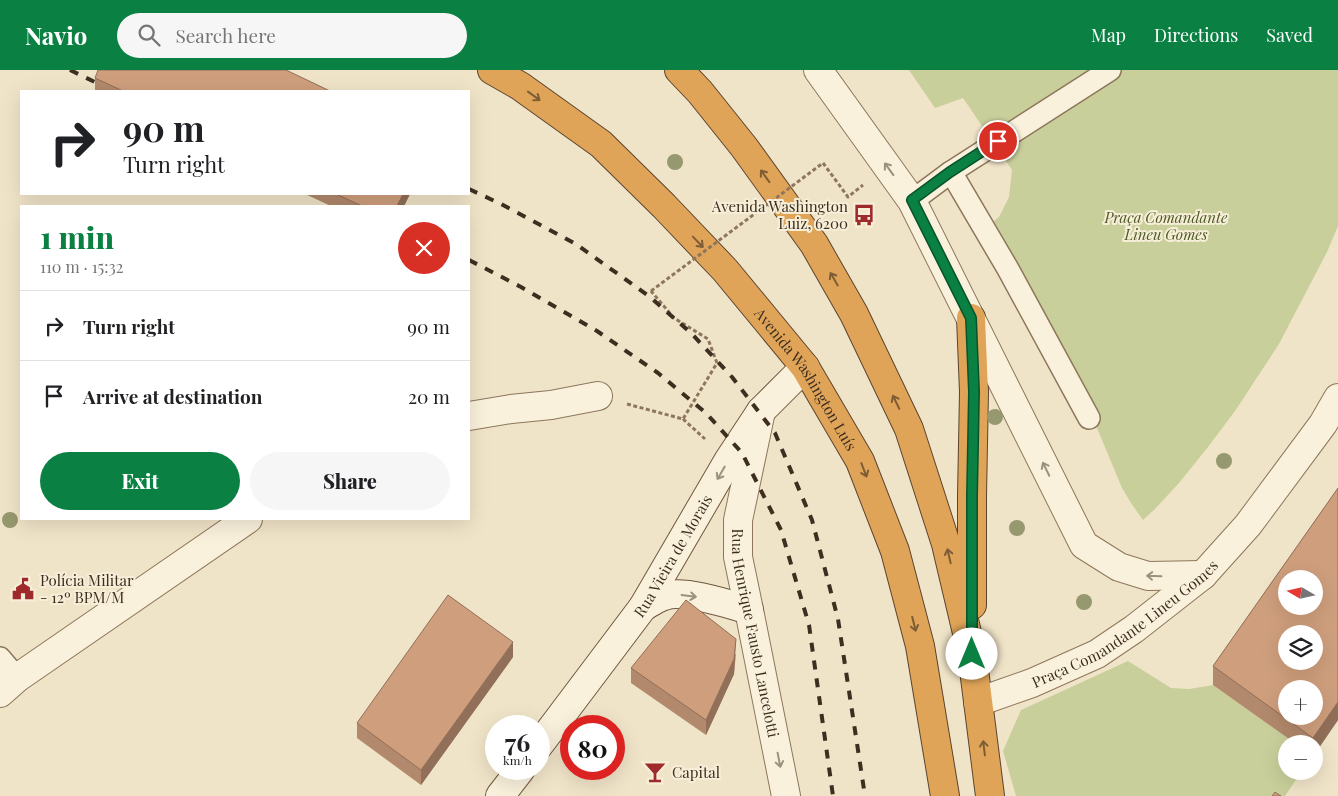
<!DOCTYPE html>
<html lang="en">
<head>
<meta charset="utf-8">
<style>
	:root { --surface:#fff; --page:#f6f6f6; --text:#202124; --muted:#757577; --line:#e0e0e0; --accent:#0b8043 }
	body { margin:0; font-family:"Playfair Display",serif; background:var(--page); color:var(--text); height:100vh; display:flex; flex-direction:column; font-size:19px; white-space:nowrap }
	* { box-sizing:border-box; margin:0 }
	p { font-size:16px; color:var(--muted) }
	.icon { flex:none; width:28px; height:28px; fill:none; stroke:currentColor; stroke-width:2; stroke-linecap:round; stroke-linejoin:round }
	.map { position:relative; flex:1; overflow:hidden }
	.sheet { position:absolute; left:20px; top:135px; width:450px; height:315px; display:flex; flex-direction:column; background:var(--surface); border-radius:0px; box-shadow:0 5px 20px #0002 }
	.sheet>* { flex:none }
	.top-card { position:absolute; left:20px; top:20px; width:450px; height:105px; border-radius:0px; box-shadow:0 5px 20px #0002; background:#fff; color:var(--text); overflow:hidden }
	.needle { width:32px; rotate:279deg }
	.fabs { position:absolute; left:1278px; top:500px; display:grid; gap:10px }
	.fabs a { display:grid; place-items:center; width:45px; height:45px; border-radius:50%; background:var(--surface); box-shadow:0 5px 20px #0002; font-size:25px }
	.speed { position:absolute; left:485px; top:645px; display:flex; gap:10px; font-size:25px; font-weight:700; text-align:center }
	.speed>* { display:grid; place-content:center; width:65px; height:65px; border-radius:50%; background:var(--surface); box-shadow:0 5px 20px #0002; line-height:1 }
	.speed small { font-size:12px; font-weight:400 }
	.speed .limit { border:8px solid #d22; background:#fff; color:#111 }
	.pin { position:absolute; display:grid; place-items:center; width:42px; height:42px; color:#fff; margin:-21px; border:2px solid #fff; border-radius:50%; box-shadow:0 1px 5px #0007 }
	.me { position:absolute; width:55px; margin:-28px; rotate:0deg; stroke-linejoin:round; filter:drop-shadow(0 0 4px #0008) }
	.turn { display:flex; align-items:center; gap:18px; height:105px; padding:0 20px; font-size:22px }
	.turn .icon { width:65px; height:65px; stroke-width:2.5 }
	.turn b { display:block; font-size:35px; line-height:42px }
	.round { display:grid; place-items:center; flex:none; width:52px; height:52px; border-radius:26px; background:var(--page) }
	.overview { display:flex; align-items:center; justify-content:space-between; height:85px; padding:0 20px }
	h1 { font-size:30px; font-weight:800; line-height:38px; color:var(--accent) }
	.cta { display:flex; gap:10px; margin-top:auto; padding:10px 20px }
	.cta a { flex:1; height:58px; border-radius:30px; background:var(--accent); color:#fff; font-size:20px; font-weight:800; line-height:58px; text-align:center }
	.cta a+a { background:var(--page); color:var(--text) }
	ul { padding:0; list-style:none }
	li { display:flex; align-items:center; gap:15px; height:70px; padding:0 20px; border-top:1px solid var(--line) }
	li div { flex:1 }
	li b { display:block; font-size:19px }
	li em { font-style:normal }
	header { display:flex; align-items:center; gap:30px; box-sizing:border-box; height:70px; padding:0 25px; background:var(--accent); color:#fff }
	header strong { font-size:24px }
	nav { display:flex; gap:28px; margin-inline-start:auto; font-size:18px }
	.search { width:350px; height:45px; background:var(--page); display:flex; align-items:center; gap:12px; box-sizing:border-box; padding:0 18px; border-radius:28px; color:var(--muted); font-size:19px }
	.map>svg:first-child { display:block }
</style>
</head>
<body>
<header>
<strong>Navio</strong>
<div class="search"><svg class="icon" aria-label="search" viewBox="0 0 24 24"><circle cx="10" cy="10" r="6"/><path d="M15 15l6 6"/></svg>Search here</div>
<nav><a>Map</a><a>Directions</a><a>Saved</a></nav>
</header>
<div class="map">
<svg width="1338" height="726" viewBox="0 0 1338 726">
	<rect width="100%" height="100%" fill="#f0e4c8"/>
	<g fill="#c9cf9b">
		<polygon points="909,0 1338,0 1338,156 1327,182 1279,274 1235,341 1208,377 1179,413 1155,439 1143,450 1131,433 1122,418 1087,334 990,154 999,147 1009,127 1012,100 963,28 935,38"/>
		<polygon points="1128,591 1171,618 1189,619 1213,615 1296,674 1286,674 1286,701 1302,701 1285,726 1016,726 1003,681 1021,640"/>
	</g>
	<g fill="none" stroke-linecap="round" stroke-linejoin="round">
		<g stroke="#8d765c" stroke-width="24">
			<g id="lane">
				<polyline points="951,102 1008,199 1089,348"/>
				<polyline points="912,131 951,102 1110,0"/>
				<polyline points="0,588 17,608"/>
			</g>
		</g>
		<g stroke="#8d765c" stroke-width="30">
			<g id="street">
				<polyline points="818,0 912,131 1084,475 1119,497 1148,506 1203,505"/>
				<path id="s1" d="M761,341l-23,109v37l11,53 37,186"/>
				<polyline points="469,346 511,339 551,335 598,326"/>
				<polyline points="0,623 17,608 248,449"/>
				<path id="s2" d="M978,632l54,-19 65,-29 37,-25 69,-54 45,-50 75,-101 15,-26"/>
			</g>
		</g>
		<g stroke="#6f573f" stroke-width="30">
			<g id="secondary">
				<path d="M643,537c7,-4 14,-9 21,-11 19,-7 65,8 85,14"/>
				<path id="s3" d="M539,675l104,-138 85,-146 33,-50 44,-44"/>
				<polyline points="500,726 521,699"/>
			</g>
		</g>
		<g stroke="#5b4430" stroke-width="30">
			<g id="highway">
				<path id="s4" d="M492,0l28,16 81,58 63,62 61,64 80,97 55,94 35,90 25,95 25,150"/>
				<polyline points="679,0 700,22 744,77 814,174 854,244 909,359 946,474 972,584 990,726"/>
				<polyline points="971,248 974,322 972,426 972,535"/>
			</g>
		</g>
		<g stroke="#8d765c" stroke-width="3" stroke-dasharray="4 2.5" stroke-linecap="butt">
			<polyline points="823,93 848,127 863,115"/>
			<polyline points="627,334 683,349 717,293 708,269 674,248 651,221"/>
			<polyline points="683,349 705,369"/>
		</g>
		<use href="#lane" stroke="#faf1dc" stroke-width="21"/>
		<use href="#street" stroke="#faf1dc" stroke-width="28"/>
		<use href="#secondary" stroke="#faf1dc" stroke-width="28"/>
		<use href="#highway" stroke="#e0a458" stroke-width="28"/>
		<g stroke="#3d2e20" stroke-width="4" stroke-dasharray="9 9" stroke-linecap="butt">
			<polyline points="70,0 99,14"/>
			<polyline points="469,119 501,134 576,174 650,227 692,264 732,307 775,363 812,450 838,549 865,726"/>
			<polyline points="469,190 521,217 597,261 658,303 706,343 742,383 781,460 809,555 833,726"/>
		</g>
		<polyline stroke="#8d765c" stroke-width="3" stroke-dasharray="4 2.5" stroke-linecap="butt" points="651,221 823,93"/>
	</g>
	<g fill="#96986f">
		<circle cx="675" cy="92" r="8"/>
		<circle cx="995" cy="347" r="8"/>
		<circle cx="1224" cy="391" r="8"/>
		<circle cx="10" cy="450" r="8"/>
		<circle cx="1017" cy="458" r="8"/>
		<circle cx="1084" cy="532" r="8"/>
	</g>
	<g fill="#b2896c">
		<polygon points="95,8 330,21 95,21"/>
		<polygon points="305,124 410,124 404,136 331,136"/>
		<polygon points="1338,418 1338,650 1314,685 1314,674 1296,674 1213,615 1213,596"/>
		<polygon points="736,584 734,604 706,665 631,613 631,598"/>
		<polygon points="513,587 421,715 357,668 357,653"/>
	</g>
	<g fill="#916f58">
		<polygon points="403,124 410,124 404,136 397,136"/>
		<polygon points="736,569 734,604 706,665 706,650"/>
		<polygon points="513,572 513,587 421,715 421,700"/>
		<polygon points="1338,632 1338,650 1314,685 1313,668"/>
	</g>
	<g fill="#cf9f7d" stroke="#916f58" fill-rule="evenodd">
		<polygon points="98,0 286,0 330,21 123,21 95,8"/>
		<polygon points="336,124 403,124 397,136 362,136"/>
		<path d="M1338,418v214l-25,36 -100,-72zM1286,509h28v27h-28zM1286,564h28v27h-28zM1286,619h28v27h-28z"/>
		<polygon points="448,525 513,572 421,700 357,653"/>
		<polygon points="686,530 736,569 734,589 706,650 631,598"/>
		<polygon points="1275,722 1281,726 1272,726"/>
	</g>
	<defs><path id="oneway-shaft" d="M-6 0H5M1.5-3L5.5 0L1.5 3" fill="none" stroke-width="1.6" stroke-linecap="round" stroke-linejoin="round" transform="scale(1.25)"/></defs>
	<g stroke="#7e5d36">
		<use href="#oneway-shaft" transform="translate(534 26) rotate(36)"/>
		<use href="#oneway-shaft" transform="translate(765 106) rotate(-126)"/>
		<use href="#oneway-shaft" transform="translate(698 172) rotate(46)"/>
		<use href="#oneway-shaft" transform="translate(834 209) rotate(-120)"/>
		<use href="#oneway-shaft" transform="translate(896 332) rotate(-116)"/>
		<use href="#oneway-shaft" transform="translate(864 400) rotate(69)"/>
		<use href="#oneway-shaft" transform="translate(949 486) rotate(-103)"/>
		<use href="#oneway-shaft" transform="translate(914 554) rotate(76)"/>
		<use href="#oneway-shaft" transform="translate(984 678) rotate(-97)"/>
	</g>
	<g stroke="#9c907e">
		<use href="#oneway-shaft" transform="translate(889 99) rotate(-126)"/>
		<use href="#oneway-shaft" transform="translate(1046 399) rotate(-116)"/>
		<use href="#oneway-shaft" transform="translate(721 403) rotate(120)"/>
		<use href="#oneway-shaft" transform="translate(1154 506) rotate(-178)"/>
		<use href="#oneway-shaft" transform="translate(689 526) rotate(7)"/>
		<use href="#oneway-shaft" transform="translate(779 690) rotate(79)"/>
	</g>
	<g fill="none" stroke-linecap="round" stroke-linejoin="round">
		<g stroke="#07532c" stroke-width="12">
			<polyline id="route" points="972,584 972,426 974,322 971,248 912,130 950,102 998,71"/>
		</g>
		<use href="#route" stroke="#0b8043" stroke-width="9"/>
	</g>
	<defs>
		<g id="bus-bare" transform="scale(1.725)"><path d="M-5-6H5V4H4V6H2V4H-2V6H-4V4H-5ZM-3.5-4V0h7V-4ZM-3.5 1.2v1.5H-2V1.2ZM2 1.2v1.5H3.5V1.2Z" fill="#9e2a2b" stroke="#f7eed8" stroke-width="2.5" paint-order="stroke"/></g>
		<g id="civic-bare" transform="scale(1.725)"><path d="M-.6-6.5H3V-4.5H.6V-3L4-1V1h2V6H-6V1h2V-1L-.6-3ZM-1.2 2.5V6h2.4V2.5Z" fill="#9e2a2b" stroke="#f7eed8" stroke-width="2.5" paint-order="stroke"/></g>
		<g id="bar-bare" transform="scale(1.725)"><path d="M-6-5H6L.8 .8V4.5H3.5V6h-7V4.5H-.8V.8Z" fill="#9e2a2b" stroke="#f7eed8" stroke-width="2.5" paint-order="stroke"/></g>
	</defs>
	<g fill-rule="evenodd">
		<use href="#bus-bare" x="864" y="145"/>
		<use href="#civic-bare" x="23" y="519"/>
		<use href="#bar-bare" x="655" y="702"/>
	</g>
	<g text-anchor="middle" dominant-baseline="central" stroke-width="4" stroke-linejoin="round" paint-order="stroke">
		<g font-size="15" fill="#3d2e20" stroke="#f7eed8" text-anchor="start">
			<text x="848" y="136" text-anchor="end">Avenida Washington<tspan x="848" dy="17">Luiz, 6200</tspan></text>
			<text x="40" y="510">Polícia Militar<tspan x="40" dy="17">- 12º BPM/M</tspan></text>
			<text x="672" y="702">Capital</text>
		</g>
		<g font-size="15" font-style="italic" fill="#4d5a26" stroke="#f7eed8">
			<text x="1166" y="147">Praça Comandante<tspan x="1166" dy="17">Lineu Gomes</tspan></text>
		</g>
		<g font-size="15" fill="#3d2e20" stroke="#f7eed8">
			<text stroke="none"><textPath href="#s4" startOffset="445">Avenida Washington Luís</textPath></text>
			<text stroke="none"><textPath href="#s3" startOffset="232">Rua Vieira de Morais</textPath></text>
			<text stroke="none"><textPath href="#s2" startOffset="168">Praça Comandante Lineu Gomes</textPath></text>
			<text stroke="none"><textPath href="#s1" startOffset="226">Rua Henrique Fausto Lancelotti</textPath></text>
		</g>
	</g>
</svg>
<div class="fabs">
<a><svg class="needle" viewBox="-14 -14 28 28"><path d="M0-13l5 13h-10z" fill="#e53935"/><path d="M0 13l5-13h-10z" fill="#757577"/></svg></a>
<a><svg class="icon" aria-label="layers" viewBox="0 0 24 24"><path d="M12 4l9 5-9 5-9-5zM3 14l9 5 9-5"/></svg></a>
<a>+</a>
<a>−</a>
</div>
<div class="speed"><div>76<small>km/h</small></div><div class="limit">80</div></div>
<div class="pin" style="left:998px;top:71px;background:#d93025"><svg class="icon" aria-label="arrive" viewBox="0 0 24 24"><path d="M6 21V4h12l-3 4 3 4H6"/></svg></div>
<svg class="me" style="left:972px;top:584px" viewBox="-20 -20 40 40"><circle r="19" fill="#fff"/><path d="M0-13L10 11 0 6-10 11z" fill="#0b8043"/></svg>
<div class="top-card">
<div class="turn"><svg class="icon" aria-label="right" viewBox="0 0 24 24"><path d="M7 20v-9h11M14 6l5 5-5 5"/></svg><div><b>90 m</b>Turn right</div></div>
</div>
<section class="sheet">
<div class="overview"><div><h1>1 min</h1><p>110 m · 15:32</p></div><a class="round" style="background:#d93025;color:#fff"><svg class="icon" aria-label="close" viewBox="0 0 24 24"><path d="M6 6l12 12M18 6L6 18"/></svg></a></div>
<ul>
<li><svg class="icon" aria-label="right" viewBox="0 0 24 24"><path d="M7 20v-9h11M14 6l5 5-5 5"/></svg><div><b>Turn right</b></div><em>90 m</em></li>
<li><svg class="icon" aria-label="arrive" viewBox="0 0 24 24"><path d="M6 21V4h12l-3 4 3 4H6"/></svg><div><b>Arrive at destination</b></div><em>20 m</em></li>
</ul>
<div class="cta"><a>Exit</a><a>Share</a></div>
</section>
</div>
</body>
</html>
